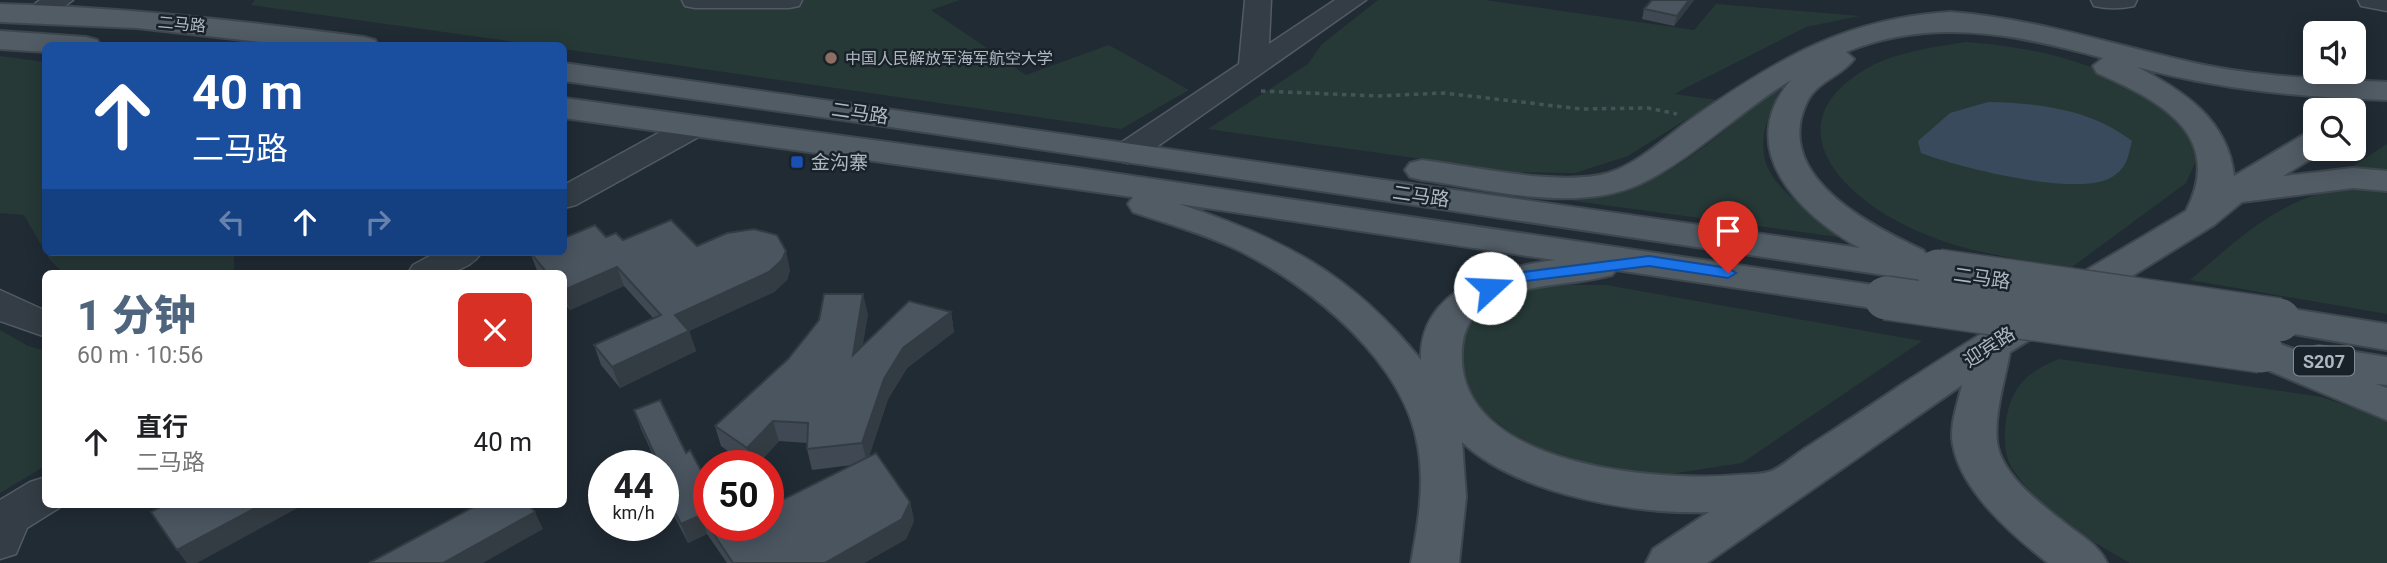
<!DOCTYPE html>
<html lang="zh">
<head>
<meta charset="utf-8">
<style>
	:root { --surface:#fff; --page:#f6f6f6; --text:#202124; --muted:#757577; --accent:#4f657e }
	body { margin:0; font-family:Roboto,"Noto Sans SC",sans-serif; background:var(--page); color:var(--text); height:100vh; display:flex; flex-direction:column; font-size:26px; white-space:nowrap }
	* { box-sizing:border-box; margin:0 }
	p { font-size:23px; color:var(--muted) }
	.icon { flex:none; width:38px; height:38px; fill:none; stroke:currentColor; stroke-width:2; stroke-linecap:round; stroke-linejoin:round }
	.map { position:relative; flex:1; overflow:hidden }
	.side { position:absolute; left:42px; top:270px; width:525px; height:238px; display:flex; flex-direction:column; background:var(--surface); border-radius:10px; box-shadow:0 4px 18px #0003 }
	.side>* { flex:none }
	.guide { position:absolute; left:42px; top:42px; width:525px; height:214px; border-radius:10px; box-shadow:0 4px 18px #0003; background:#1a4fa0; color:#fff; overflow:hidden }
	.tools { position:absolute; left:2303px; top:21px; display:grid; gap:14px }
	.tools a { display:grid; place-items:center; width:63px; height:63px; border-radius:10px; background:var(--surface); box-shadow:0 4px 18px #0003; font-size:35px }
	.speed { position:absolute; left:588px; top:450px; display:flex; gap:14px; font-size:35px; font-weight:700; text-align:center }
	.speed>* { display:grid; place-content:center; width:91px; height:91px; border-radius:50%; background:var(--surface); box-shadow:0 4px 18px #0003; line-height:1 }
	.speed small { font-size:18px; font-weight:400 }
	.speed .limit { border:10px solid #d22; background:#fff; color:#111 }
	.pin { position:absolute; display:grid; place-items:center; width:60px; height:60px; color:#fff; margin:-72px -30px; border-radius:50% 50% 50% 0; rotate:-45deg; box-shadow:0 0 7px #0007 }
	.pin .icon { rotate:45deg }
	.me { position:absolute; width:77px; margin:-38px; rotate:70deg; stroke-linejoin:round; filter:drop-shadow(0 0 5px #0008) }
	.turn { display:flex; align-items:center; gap:24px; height:147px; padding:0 35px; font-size:32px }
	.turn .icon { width:91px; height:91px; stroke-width:2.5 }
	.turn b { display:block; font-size:49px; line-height:60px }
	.lanes { display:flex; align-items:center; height:66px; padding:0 35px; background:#0003; justify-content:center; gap:35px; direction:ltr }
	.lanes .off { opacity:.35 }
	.round { display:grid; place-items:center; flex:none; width:74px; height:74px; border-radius:10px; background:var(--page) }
	.headline { display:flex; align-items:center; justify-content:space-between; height:119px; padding:0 35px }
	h1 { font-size:42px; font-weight:800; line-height:52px; color:var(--accent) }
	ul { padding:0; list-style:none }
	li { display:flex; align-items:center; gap:21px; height:105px; padding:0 35px }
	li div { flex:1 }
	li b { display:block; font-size:26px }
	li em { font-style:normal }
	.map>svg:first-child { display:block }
</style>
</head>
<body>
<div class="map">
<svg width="2387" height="563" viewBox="0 0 2387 563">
	<rect width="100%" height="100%" fill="#212b34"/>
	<g fill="#263937">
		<polygon points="255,0 960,0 931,10 1026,75 1109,45 1189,90 1121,129 564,49 564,46 536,45 251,5"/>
		<polygon points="1378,0 1485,0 1694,30 1716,4 1860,16 1806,27 1674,94 1717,100 1628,156 1575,173 1515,172 1208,129 1308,64 1321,45"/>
		<path d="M1966,42c63,5 120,16 175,50 17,11 33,21 45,38 6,8 7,21 10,31l-10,22 -114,84c-64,-9 -127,-17 -184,-51 -68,-41 -103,-104 -15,-151 28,-14 62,-18 93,-23z"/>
		<polygon points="0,56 45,62 46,252 234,252 234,273 64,273 50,260 24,215 0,213"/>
		<path d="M1786,79c-50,90 -12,106 59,159l-285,-39c31,-3 63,-7 91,-19 45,-20 96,-70 135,-101z"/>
		<polygon points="2387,144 2387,174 2346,171"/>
		<path d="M2355,184l32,3v127l-197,-34c58,-49 89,-81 165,-96z"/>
		<path d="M1543,285h63l316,56 -180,122 -91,14 -45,-4 -54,-18 -38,-20 -31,-24 -17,-28 -5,-32 1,-21c26,-26 47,-36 81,-45z"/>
		<polygon points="0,330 28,346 46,351 45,466 0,493"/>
		<path d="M2059,359l263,38 65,23v143h-257c-43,-24 -91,-53 -118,-95 -9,-13 -8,-38 -5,-53 6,-31 24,-45 52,-56z"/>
	</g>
	<path fill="#384a5c" d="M1988,102c50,1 104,7 144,39 -4,16 -5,27 -20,36 -33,21 -155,-10 -191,-24l-3,-12 32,-28z"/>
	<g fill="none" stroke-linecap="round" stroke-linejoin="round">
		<g stroke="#525b63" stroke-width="3">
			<g id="minor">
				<polygon points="40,0 73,0 47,19 27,19 23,13"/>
				<polygon points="682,0 802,0 799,6 789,8 695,8 685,6"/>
				<polygon points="1245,0 1271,0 1269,44 1335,0 1366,0 1138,160 1127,163 1116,160 1111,153 1116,146 1239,64"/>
				<path d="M2091,0h46l-3,6c-14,3 -26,3 -40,0z"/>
				<polygon points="2358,0 2387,0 2387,11 2361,6"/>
				<polygon points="693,118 704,120 709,127 704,134 576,205 564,208 564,185 682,120"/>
				<path d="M437,252h45c-17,25 -47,21 -74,21l5,-8z"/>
				<polygon points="0,290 46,311 46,337 0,321"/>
				<polygon points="46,477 46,504 62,506 27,528 16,554 0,559 0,500 30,482"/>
			</g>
		</g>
		<g stroke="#3e464e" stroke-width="4">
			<g id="major">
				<path d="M0,4c122,3 243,17 364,33l11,3 4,6h-84l-158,-18 -137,-6z"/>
				<path d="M1950,12c83,6 160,32 240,50 65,15 131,17 197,20v18c-85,-3 -167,-10 -250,-33 47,24 91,53 97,109l69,-41 12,-3v17h12l-44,27 70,-8 34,3v20l-34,-3 -111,14 -28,23 -204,127c-5,28 -16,61 -13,90 4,33 44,62 68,81 16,13 33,21 42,40h-59c-36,-28 -87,-72 -95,-118 -4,-19 5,-42 9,-60l-255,178h-61l7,-14 56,-37c-74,3 -192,-18 -247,-70l4,55 -7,66h-48c7,-38 14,-77 7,-116 -13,-85 -107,-161 -180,-197 -33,-16 -70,-26 -105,-38l-5,-8 5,-7 -569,-79v-20l508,69 828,122 6,9 -6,9 -14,3 -270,-40 -4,5c-43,12 -94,6 -131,35 -17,13 -20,33 -19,52 6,105 198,120 275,113 10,-1 22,0 31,-3 12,-3 25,-16 36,-23 32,-21 65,-42 97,-64 93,-61 189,-117 285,-174 40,-77 -28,-111 -89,-138l-4,-7 10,-8c-87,-24 -171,-41 -257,-6l8,7c-12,17 -37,22 -47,43 -36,74 64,124 116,148l6,8 22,5 6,8 -6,8 -13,4 -1088,-162 -286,-40v-18l1296,185c-60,-32 -128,-100 -69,-168 -50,30 -101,81 -151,104 -66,30 -150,5 -218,-4l-12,-3 -5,-7 5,-7 12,-3c51,6 137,27 186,13 32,-10 61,-39 89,-58 82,-57 151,-97 253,-103zM1179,204l376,56c-58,8 -136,28 -134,100 -69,-86 -139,-122 -242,-156z"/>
				<polygon points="0,31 86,37 97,40 101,46 46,46 46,52 0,49"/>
				<polygon points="2279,307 2387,324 2387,350 2265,329 2259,320 2265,311"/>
				<polygon points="2261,337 2302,352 2318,346 2387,357 2387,385 2376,384 2387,388 2387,420 2246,361 2240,351 2246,341"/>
			</g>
		</g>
		<polyline stroke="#435454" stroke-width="3.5" stroke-dasharray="4.5 4.5" stroke-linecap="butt" points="1261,91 1378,96 1444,93 1581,109 1648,108 1677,114"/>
		<use href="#minor" fill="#343d45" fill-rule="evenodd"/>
		<use href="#major" fill="#525c65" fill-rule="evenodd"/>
		<g stroke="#3e464e" stroke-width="46" stroke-linecap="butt">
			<g id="major-bridge">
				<polyline points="1938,271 2279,320"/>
				<polyline points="1886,298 2261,351"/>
			</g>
		</g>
		<use href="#major-bridge" stroke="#525c65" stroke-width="43"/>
	</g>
	<g fill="#404953">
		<polygon points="1694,0 1674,26 1642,19 1644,9"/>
		<polygon points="606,237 623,240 697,246 790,270 787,280 774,292 689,331 696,351 620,388 601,365 594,345 653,318 624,286 570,310 564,303 564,273 538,273 530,252"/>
		<polygon points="951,312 954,332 907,368 888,399 869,456 910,502 914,521 906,539 864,563 727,563 707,534 688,543 663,494 663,466 658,466 641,429 634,410 686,453 731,526 852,465 812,470 807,449 807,443 779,441 756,466 748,466 721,446 715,426 868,314 862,346"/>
	</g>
	<g fill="#343c43">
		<polygon points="1689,0 1694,0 1674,26 1677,16"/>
		<polygon points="786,251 790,270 787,280 774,292 689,331 696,351 620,388 612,367 675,315"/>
		<polygon points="617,267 624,286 570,310 564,295 564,290"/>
		<polygon points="863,294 868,314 858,375 853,355"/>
		<polygon points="951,312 954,332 907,368 888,399 867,463 862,443 884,379 903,348"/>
		<polygon points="773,421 779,441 756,466 752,466 747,448"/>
		<polygon points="910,502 914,521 906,539 864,563 825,563"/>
		<polygon points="263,504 305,504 197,563 187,563 177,550"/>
		<polygon points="535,512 543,529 483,563 443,563"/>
		<polygon points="701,515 707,534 688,543 681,524"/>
	</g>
	<g fill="#4a5560" stroke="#343c43" stroke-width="2">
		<polygon points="1652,0 1689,0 1677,16 1644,9"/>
		<polygon points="671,220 697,246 727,233 754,229 777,235 786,251 782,260 769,272 675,315 689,331 612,367 594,345 661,315 617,267 564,290 564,273 547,273 530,252 564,252 564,238 595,225 606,237 616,233 623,240"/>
		<polygon points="824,294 863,294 853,355 909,301 951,312 903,348 884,379 862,443 807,449 808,423 773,421 747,448 715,426 788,359 819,320"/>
		<polygon points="660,400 686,453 690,450 709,485 709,525 730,525 731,526 734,525 768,525 768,507 876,453 910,502 902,519 825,563 733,563 701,515 681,524 663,489 663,466 660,466 634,410"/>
		<polygon points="166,504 263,504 177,550 151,512"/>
		<polygon points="479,504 528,504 535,512 443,563 369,563"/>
	</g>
	<polygon fill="#1a73e8" stroke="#114b97" stroke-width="2" points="1649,256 1728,268 1736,273 1728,278 1649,266 1526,281 1490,293 1482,288 1523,272"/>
	<circle fill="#8d6e63" stroke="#1a2229" stroke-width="2.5" cx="831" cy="58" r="7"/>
	<rect fill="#1a4fb4" stroke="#1a2229" stroke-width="2.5" x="790" y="155" width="14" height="14" rx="3.5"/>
	<g text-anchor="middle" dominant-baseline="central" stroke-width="5" stroke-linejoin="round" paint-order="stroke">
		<g font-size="16" fill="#afb8c2" stroke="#1a2229">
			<text transform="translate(182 24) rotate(5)">二马路</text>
		</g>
		<g font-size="16" fill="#afb8c2" stroke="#1a2229" text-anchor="start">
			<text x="845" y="58">中国人民解放军海军航空大学</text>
		</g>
		<rect fill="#1a2229" stroke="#828b94" stroke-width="2" x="2294" y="346.5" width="60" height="29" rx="5"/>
		<g font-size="18" font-weight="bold" fill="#afb8c2">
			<text x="2324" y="361">S207</text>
		</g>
		<g font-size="19" fill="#afb8c2" stroke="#1a2229">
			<text transform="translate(860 113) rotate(8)">二马路</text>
			<text transform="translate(1421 196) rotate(8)">二马路</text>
			<text transform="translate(1982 278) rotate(8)">二马路</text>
			<text transform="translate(1989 347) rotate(-33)">迎宾路</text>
		</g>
		<g font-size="19" fill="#afb8c2" stroke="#1a2229" text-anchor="start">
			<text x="811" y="162">金沟寨</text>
		</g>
	</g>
</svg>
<div class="tools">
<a><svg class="icon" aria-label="sound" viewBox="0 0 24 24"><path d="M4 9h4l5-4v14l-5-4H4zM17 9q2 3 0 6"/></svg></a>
<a><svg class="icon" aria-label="search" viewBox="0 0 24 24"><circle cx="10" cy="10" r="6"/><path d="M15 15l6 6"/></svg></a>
</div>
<div class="speed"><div>44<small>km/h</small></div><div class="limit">50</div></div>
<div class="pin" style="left:1728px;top:273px;background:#d93025"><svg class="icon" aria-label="arrive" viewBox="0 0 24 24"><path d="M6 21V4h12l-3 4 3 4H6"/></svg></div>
<svg class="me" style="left:1490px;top:288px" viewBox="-20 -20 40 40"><circle r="19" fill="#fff"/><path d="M0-13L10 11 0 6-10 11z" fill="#1a73e8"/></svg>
<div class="guide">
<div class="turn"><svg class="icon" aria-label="ahead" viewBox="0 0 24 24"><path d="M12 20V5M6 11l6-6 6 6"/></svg><div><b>40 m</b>二马路</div></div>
<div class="lanes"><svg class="icon off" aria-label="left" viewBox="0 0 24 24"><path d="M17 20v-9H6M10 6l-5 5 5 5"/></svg><svg class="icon" aria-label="ahead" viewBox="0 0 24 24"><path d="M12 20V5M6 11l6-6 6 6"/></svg><svg class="icon off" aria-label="right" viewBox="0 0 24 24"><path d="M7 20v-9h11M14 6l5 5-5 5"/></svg></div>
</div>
<section class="side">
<div class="headline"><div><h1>1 分钟</h1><p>60 m · 10:56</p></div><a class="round" style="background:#d93025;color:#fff"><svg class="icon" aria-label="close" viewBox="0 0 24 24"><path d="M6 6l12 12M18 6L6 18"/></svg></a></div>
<ul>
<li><svg class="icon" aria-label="ahead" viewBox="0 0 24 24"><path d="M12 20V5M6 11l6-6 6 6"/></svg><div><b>直行</b><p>二马路</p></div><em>40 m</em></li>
</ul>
</section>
</div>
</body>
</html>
